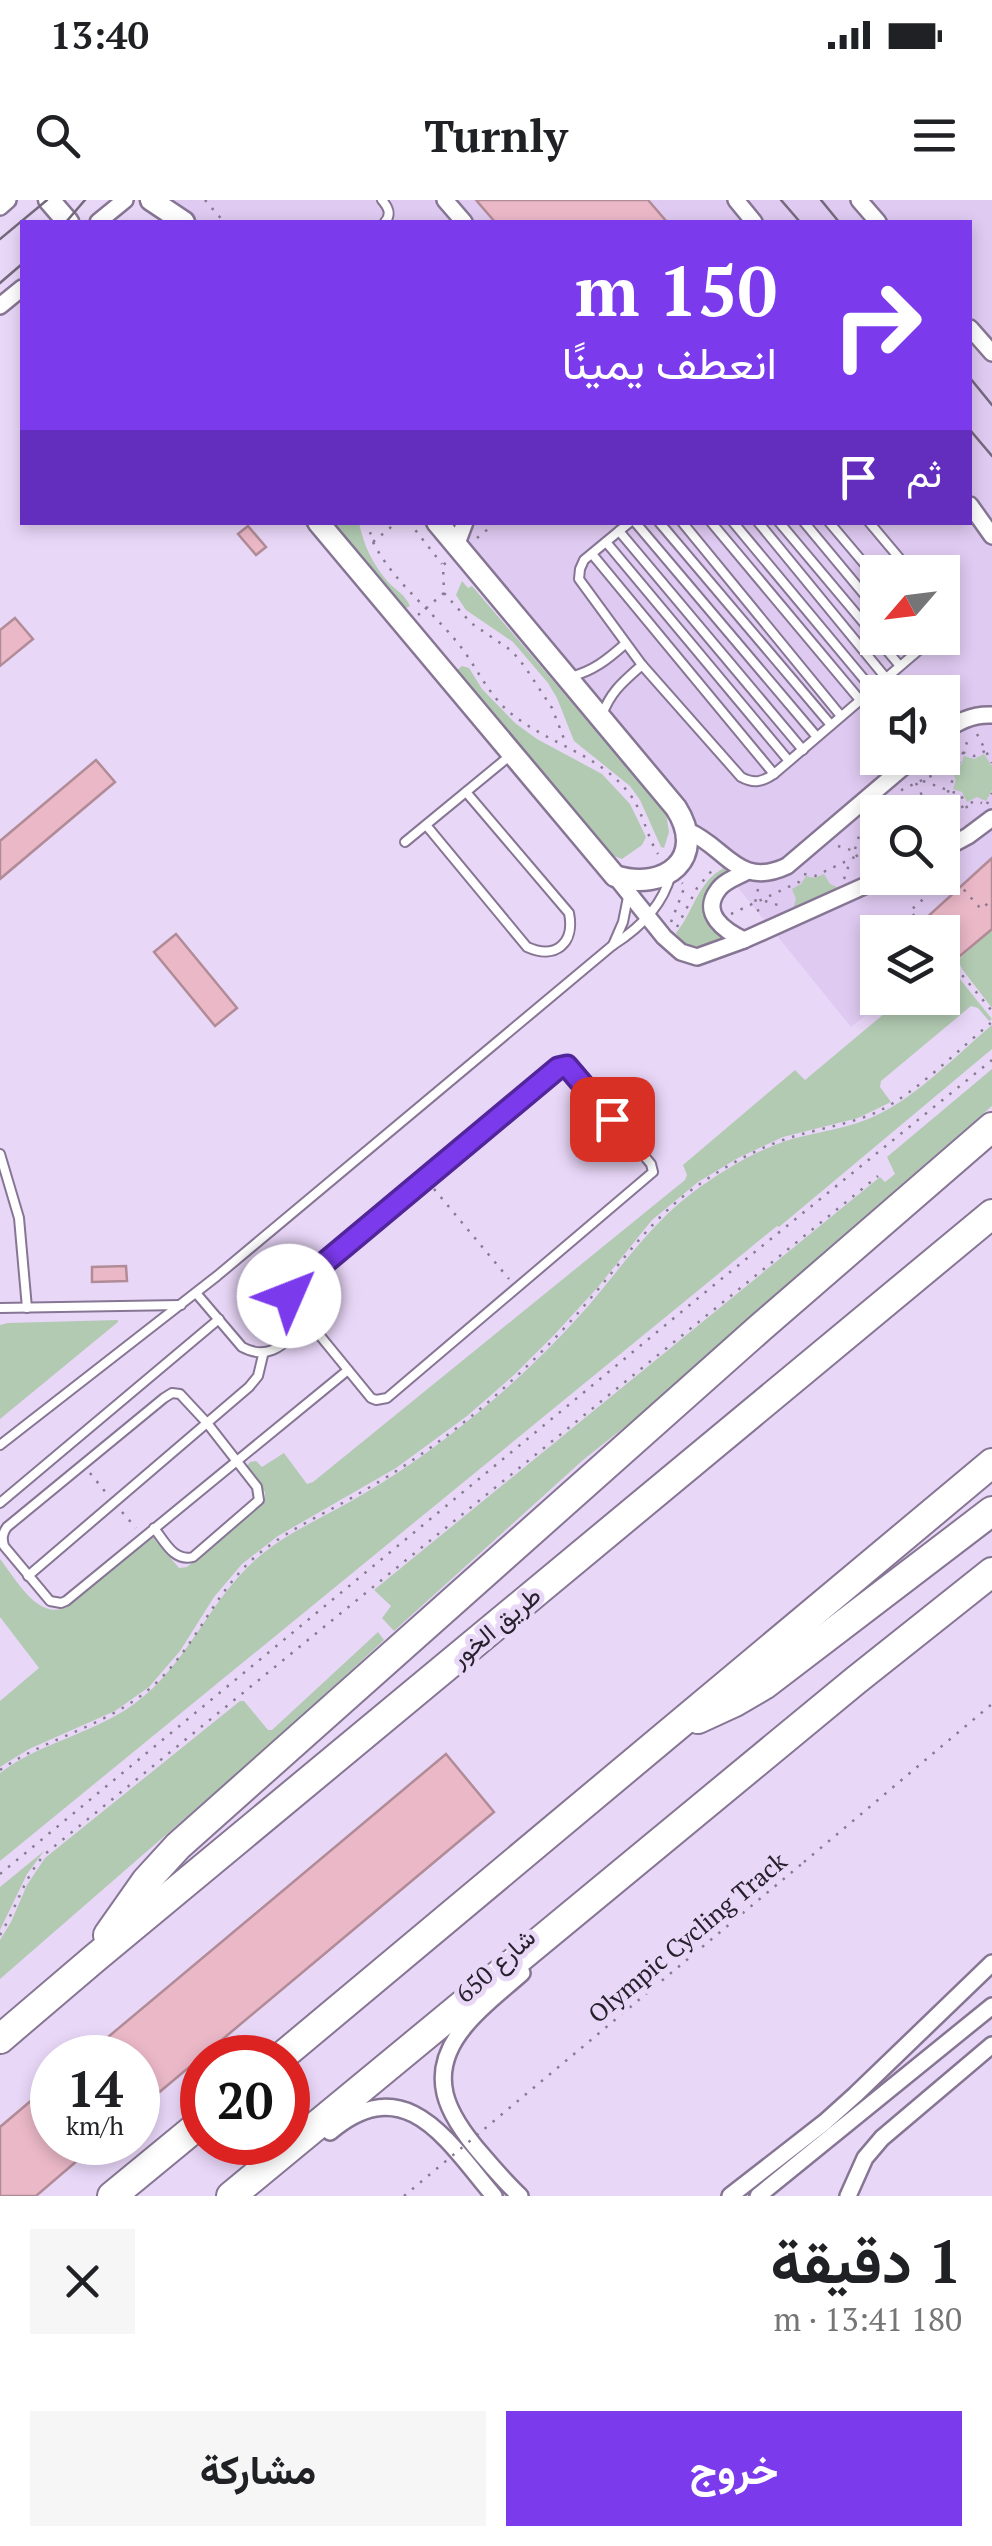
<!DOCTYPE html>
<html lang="ar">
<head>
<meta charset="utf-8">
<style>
	:root { --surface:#fff; --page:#f6f6f6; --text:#202124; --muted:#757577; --accent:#7c3aed }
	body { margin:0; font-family:"PT Serif",Vazirmatn,serif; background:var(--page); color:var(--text); direction:rtl; height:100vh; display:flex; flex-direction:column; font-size:38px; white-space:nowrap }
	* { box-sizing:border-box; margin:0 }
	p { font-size:32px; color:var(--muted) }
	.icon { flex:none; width:55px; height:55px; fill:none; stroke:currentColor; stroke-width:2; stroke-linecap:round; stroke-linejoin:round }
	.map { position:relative; height:1996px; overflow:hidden; direction:ltr }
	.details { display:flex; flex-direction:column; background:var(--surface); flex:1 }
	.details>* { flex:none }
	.hud { position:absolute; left:20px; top:20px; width:952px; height:305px; border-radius:0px; box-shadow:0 5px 15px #0003; direction:rtl; background:#7c3aed; color:#fff; overflow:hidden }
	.needle { width:65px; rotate:242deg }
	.fabs { position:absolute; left:860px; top:355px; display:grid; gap:20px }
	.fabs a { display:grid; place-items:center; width:100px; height:100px; border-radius:0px; background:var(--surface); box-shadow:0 5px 15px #0003; font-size:50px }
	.speed { position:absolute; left:30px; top:1835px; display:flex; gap:20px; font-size:50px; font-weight:700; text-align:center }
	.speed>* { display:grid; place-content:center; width:130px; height:130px; border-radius:50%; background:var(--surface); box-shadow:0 5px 15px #0003; line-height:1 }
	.speed small { font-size:25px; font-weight:400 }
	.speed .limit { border:15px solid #d22; background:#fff; color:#111 }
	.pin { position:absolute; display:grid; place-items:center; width:85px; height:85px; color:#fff; margin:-42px; border-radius:20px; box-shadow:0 5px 15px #0006 }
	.me { position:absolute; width:110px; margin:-55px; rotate:46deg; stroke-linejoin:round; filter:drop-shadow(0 0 8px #0008) }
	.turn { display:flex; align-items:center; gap:35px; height:210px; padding:0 30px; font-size:45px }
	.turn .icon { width:130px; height:130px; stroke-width:2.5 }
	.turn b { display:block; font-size:70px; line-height:85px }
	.then { display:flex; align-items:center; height:95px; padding:0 30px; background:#0003; gap:20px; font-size:38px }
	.round { display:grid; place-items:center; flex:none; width:105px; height:105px; border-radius:0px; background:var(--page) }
	.head { display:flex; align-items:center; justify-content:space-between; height:170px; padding:0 30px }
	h1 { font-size:60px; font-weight:700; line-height:75px }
	.action { display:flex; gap:20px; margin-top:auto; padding:20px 30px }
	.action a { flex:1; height:115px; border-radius:0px; background:var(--accent); color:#fff; font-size:40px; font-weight:700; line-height:115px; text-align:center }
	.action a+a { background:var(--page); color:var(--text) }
	.status { display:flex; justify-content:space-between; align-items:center; height:70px; padding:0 50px; background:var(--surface); direction:ltr }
	.status svg { height:28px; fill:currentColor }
	header { display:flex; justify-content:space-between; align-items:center; height:130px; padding:0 30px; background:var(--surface); font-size:45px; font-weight:700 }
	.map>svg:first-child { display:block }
</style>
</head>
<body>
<div class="status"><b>13:40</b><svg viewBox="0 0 49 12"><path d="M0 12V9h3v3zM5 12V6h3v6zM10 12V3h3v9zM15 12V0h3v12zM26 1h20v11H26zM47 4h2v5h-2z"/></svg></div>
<header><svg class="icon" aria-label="menu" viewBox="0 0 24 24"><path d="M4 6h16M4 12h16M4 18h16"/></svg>Turnly<svg class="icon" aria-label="search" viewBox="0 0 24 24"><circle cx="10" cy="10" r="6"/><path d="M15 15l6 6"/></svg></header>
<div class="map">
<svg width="992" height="1996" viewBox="0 0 992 1996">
	<rect width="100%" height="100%" fill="#e9d7f8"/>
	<path fill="#dfcaf1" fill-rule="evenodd" d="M171,0h821v714l-50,18h-64v66h10l-37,29 -250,-308 -165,-196 534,-1v-300h-781zM878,372h64v66h-64zM878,492h64v66h-64zM878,612h64v66h-64z"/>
	<g fill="#b2cab2">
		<path d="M333,323h26c5,23 13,40 29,59 8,8 18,14 22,24l-6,3z"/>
		<polygon points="462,381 468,388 472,386 666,613 669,632 664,648 661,647 640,600 630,586 574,541 557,498 548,483 513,442 466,410 456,395"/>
		<polygon points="462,466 469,468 482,489 515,523 537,539 602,574 630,604 646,637 642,645 622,659 611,655 457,473 457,470"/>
		<polygon points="984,554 992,566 992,590 986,601 977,597 967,602 962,592 953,589 956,580 951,570 961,565 964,556 974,559"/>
		<path d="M724,668l2,3c-25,23 -26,45 -1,68 -17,7 -39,14 -49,-6 18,-22 22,-52 48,-65z"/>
		<polygon points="824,674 830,684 839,688 793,709 796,699 792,689 801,684 806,676 814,678"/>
		<polygon points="992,729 992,808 962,769 958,760"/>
		<path d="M943,765l8,3 41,51 -3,2 -11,-13 -7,-2 -90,75 -1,6 11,15 -33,16 -75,19 -45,21 -40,24 -46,38 -54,67 -43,47 -41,41 -47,41 -71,52 -118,68 -36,28 -28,33 -34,54 -31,36 -34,24 -86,38 -29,18v-66l39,-33 -39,-51v-58c16,20 39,64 68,47l83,-71 28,33 8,-1 78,-65v-10l-18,-22 -1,-3 4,-5 6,-1 6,6 22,-14 23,31 6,-2 372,-302 2,-5 -4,-10 112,-95 10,10 98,-82h39z"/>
		<path d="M992,825v24l-213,178 -2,-1 -777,635v-88c41,-31 93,-39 134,-69 55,-40 75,-106 127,-149 30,-25 70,-41 104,-62 48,-28 92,-62 134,-98 32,-28 63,-59 91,-91 33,-39 61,-80 102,-111 30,-22 64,-43 100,-54 29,-8 60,-11 87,-25 39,-19 79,-60 113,-89z"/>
		<polygon points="992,869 992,906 842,1036 646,1210 583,1260 394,1431 382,1418 391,1406 374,1390 880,977 885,982 895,974 887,957"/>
		<polygon points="118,1120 118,1122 0,1219 0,1125 8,1123"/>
		<polygon points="378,1432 384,1440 283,1533 0,1779 0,1740 11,1722 27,1685 45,1658 240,1501 244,1501 268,1530 272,1530"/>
		<polygon points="44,1651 27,1674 0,1730 0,1687"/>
	</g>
	<g fill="#ebb8c8" stroke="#b18b96" stroke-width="2.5">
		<polygon points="476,0 648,0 667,22 495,22"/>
		<polygon points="248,326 266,347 256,355 238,334"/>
		<polygon points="15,418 33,439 0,466 0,430"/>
		<polygon points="96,560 115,582 0,679 0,641"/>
		<polygon points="992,658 992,729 948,766 942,762 942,732 905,732 923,721"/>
		<polygon points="176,734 237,808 215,826 154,752"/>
		<polygon points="126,1066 127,1081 92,1082 92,1067"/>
		<polygon points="446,1554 494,1612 138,1910 138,1858 83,1858"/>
		<polygon points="52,1883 52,1942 99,1942 36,1996 0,1996 0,1927"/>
	</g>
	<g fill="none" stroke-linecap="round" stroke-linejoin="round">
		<g stroke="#867694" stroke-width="12">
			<g id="service">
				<path d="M382,0c6,7 10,14 3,22"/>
				<path d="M630,322l-46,38 -4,9 -1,10 63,86 99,112c13,7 21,5 33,-3l159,-136"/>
				<polyline points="635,322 817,537"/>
				<polyline points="659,322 831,525"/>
				<polyline points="682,322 841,516"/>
				<polyline points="711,322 860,500"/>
				<polyline points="733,322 873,490"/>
				<polyline points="758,322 886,478"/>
				<polyline points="779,322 900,466"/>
				<polyline points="804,322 878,411"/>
				<polyline points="829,322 878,380"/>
				<polyline points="869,322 911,372"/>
				<polyline points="619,331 803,550"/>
				<polyline points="606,342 789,561"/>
				<polyline points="592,354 774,574"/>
				<polyline points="942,414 945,418 942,430"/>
				<polyline points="900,438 914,454"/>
				<path d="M570,477c23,-6 37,-17 55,-33"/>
				<path d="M602,515c9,-24 21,-33 40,-50"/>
				<path d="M426,625l101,122c29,13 48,-4 42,-34l-103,-121"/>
				<polyline points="405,642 512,554"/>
				<polyline points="613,745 623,722 628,697"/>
				<polygon points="562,866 570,869 651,964 653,972 387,1198 376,1200 371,1198 290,1099 289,1093"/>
				<polyline points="0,954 19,1018 27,1108"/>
				<path d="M196,1093l46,54c29,16 45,-7 67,-25"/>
				<polyline points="0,1108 181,1105"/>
				<path d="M0,1245l217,-169 396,-331c27,-17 50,-40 58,-71"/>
				<polyline points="0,1303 219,1119"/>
				<path d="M154,1328c11,14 20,34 39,29l66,-57 -2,-13 -50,-64 -27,-29 -8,-1 -8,5 -157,129c-5,7 -5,11 -3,19l46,55 11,2 5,-2 282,-231"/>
				<polyline points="28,1376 249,1187 258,1176 263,1155"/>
			</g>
		</g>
		<g stroke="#867694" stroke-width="20">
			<g id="minor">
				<polyline points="445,0 464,22"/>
				<polyline points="736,0 754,22"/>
				<polyline points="859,0 878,22"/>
				<polyline points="0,7 8,0"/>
				<polyline points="98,22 125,0"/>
				<polyline points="0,106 22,88"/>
				<polyline points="970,128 992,153"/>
				<polyline points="970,305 992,336"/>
				<polyline points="456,346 465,322"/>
				<path d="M942,534c15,-13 31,-20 50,-19"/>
				<path d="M688,631c38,16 50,58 99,35l127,-108"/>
				<polyline points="942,650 968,636 992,618"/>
				<polyline points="615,676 664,737 681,752 697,757 744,740 882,678"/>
				<path d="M744,740c-19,-9 -44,-26 -26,-50 6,-9 19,-13 28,-18"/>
				<path d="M330,1932c76,-64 118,10 164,64"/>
				<path d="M520,1996c-13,-12 -25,-26 -37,-40 -36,-41 -59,-81 -18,-130 16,-20 38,-36 57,-53"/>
				<polyline points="730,1996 825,1922 855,1895 992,1763"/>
				<polyline points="758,1996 992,1806"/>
				<polyline points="848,1996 865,1958 882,1938 992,1845"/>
			</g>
		</g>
		<g stroke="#867694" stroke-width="25">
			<g id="tertiary">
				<polyline points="49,0 68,22"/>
				<polyline points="151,0 184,22"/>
				<path d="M318,322l297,354c50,16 93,-18 61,-68l-239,-286"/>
			</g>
		</g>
		<g stroke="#867694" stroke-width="32">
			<g id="motorway">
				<polyline points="698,1519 735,1502 764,1485 992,1311"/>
				<polyline points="108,1735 146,1681 178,1646 760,1128 992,927"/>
				<polyline points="0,1839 95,1758 992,1014"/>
				<polyline points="280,1858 992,1263"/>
				<polyline points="112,1996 202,1922"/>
				<polyline points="231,1996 855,1481 992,1372"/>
			</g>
		</g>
		<g stroke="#877b91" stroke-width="2.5" stroke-dasharray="2.5 8" stroke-linecap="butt">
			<polyline points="205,0 224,22"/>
			<polyline points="367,322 373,342 397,322"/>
			<polyline points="409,322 442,364"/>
			<polyline points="477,338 493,325 491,322"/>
			<path d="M373,342c22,44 65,72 93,112 15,22 26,45 47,61 36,29 85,39 115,77 15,18 18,43 30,62"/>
			<polyline points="444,393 471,423 512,451 525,467 552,508 566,544"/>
			<polyline points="418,415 444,393 443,365 447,362"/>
			<polyline points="977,534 992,563"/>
			<polyline points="953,549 974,556 992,548"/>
			<polyline points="923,581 961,595 970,614"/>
			<polyline points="916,583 930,612"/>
			<polyline points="890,602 899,612"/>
			<polyline points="987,604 992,593"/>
			<polyline points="878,612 903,589 959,563 969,537"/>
			<polyline points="940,612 953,579 942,556"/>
			<polyline points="942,616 975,601 982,603"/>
			<polyline points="838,646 854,651 864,668"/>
			<polyline points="855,649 862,626 878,613"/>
			<polyline points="943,666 981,709 992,700"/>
			<polyline points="804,674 815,676 878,646"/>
			<polyline points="844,679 851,659"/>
			<polyline points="758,689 755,703 760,715"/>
			<polyline points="765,701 781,706"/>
			<polyline points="731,714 799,682 802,676"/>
			<polyline points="671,722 685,686 682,683"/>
			<polyline points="677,727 697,688 715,667"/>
			<polyline points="928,732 910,711 950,675"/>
			<polyline points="942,751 992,811"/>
			<polyline points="434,989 509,1079"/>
			<polyline points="90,1273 107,1294"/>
			<polyline points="122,1312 136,1328"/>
			<path d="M0,1570c51,-35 111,-44 157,-88 46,-44 60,-101 116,-139 27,-19 57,-32 85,-49 48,-27 94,-60 136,-97 33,-30 66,-62 95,-97 32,-37 58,-75 97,-106 32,-24 68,-45 106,-57 29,-9 60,-13 87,-26 37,-18 80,-62 113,-89"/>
			<polyline points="804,1662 992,1504"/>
			<polyline points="0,1674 714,1085 992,860"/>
			<path d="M0,1735c16,-26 24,-58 45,-81l833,-678"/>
		</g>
		<use href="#service" stroke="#fff" stroke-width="8"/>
		<use href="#minor" stroke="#fff" stroke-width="15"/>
		<use href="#tertiary" stroke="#fff" stroke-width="20"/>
		<use href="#motorway" stroke="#fff" stroke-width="28"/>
		<g stroke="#73687c" stroke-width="2.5">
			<polyline points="781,0 800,22"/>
			<polyline points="821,0 839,22"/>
			<polyline points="66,22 85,0"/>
			<polyline points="0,39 47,0"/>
			<polyline points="0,83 22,64"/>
			<polyline points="970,178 992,205"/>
			<polyline points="970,230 992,256"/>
		</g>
		<polyline stroke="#877b91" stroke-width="2.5" stroke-dasharray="2.5 8" stroke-linecap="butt" points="404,1996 804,1662"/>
	</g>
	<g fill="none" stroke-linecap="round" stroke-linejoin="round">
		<g stroke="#51269a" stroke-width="25">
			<polyline id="route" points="289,1096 292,1090 558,868 567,866 612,919"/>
		</g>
		<use href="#route" stroke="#7c3aed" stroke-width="18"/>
	</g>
	<g text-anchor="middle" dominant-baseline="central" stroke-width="10" stroke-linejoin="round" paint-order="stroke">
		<g font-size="25" fill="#27212d" stroke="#e9d7f8">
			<text transform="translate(495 1426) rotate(-40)">طريق الخور</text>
			<text transform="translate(687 1737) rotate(-40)">Olympic Cycling Track</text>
			<text transform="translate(495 1765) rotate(-42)">شارع 650</text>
		</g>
	</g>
</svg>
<div class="fabs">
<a><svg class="needle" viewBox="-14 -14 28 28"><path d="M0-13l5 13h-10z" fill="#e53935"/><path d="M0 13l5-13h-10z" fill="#757577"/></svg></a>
<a><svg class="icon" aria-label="sound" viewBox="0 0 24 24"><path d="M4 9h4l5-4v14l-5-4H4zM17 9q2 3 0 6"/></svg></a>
<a><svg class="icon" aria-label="search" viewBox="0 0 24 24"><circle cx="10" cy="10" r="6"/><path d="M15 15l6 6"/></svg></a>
<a><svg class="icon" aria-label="layers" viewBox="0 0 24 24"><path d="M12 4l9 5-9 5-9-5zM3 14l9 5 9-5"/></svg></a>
</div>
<div class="speed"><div>14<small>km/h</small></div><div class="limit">20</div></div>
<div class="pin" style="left:612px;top:919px;background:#d93025"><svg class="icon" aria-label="arrive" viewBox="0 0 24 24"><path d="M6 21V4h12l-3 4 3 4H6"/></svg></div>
<svg class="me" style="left:289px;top:1096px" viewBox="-20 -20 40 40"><circle r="19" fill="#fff"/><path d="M0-13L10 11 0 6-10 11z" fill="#7c3aed"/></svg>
<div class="hud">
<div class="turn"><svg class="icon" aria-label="right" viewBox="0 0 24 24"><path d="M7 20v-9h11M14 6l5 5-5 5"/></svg><div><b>150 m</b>انعطف يمينًا</div></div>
<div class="then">ثم<svg class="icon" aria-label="arrive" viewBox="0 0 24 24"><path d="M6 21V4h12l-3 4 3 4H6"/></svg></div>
</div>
</div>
<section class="details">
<div class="head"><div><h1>1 دقيقة</h1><p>180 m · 13:41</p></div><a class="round"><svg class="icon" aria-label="close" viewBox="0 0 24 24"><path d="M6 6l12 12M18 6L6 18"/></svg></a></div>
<div class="action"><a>خروج</a><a>مشاركة</a></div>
</section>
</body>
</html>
